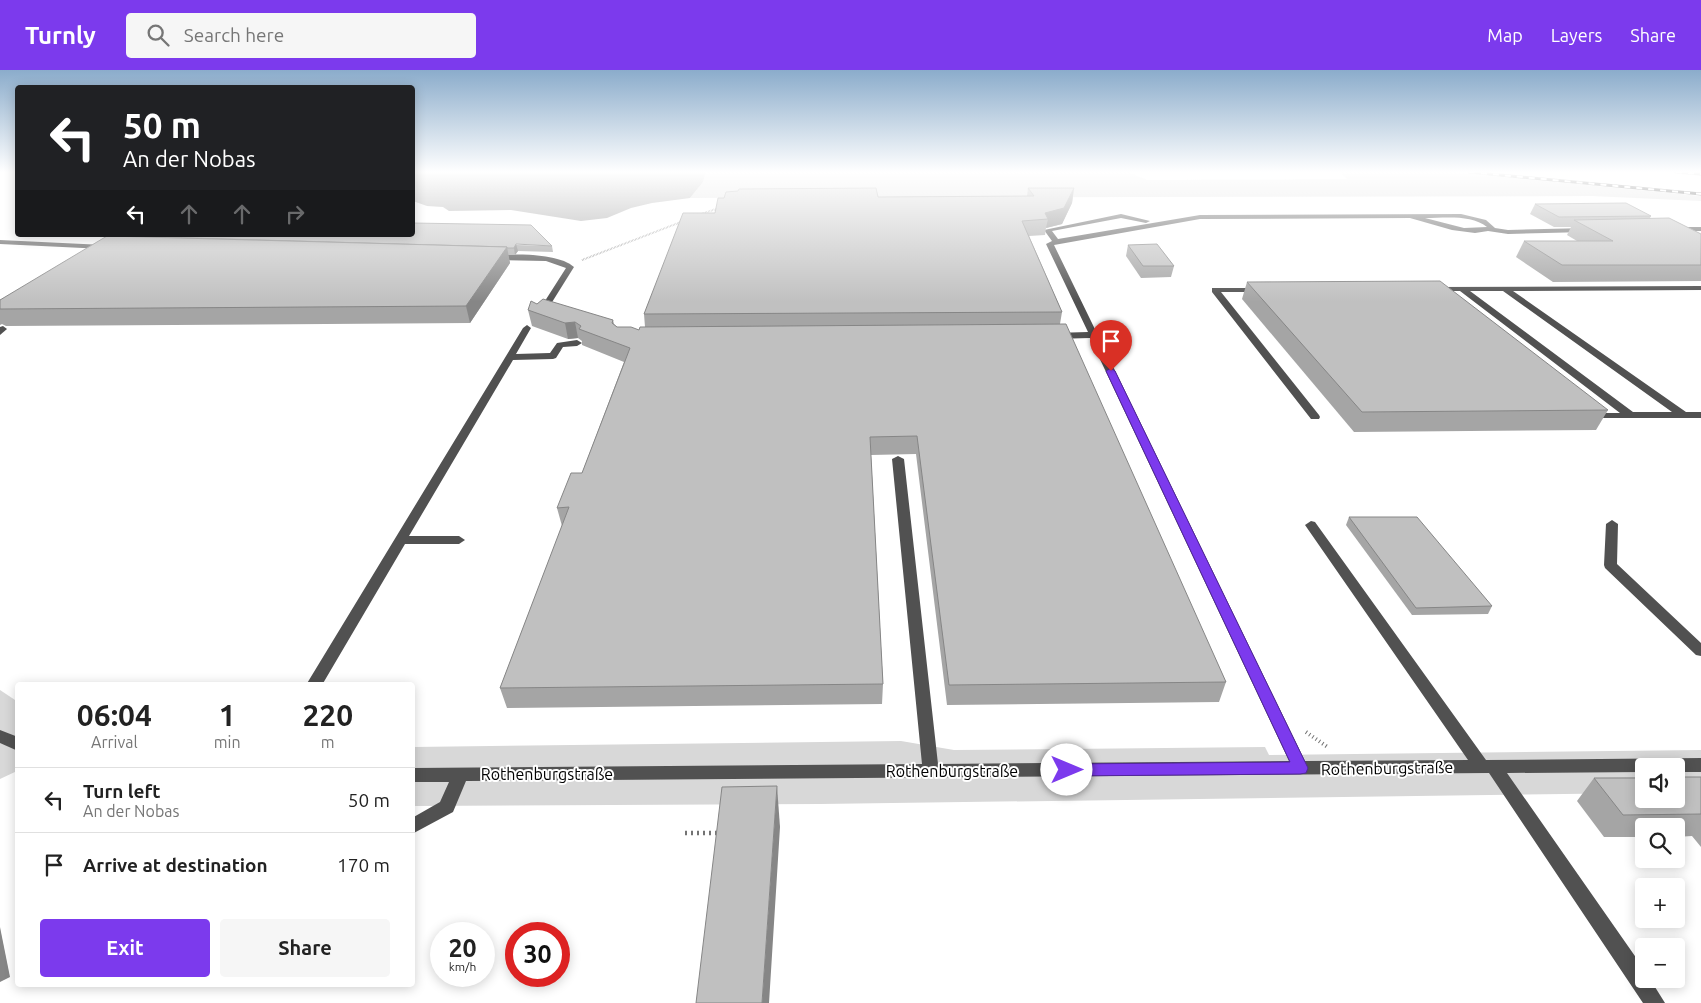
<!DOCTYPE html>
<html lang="en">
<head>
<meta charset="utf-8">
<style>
	:root { --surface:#fff; --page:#f6f6f6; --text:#222; --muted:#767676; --line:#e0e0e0; --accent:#7c3aed }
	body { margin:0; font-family:Ubuntu,sans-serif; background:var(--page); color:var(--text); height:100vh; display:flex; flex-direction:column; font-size:19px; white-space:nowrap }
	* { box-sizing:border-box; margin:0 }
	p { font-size:16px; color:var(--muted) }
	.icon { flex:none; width:28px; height:28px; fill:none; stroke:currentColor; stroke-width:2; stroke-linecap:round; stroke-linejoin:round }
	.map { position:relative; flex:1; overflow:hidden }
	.drawer { position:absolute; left:15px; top:612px; width:400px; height:305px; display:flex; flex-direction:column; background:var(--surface); border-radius:5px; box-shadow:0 2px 12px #0003 }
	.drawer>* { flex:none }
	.hud { position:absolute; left:15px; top:15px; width:400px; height:152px; border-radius:5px; box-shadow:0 2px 12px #0003; background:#202124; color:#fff; overflow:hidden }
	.fabs { position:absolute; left:1635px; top:688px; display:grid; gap:10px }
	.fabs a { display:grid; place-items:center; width:50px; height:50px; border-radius:5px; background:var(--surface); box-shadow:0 2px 12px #0003; font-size:25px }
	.speed { position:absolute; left:430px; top:852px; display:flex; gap:10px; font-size:25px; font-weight:700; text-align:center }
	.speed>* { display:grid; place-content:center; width:65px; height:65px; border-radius:50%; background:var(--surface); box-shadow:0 2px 12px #0003; line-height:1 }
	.speed small { font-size:12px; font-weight:400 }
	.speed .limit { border:8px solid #d22; background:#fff; color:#111 }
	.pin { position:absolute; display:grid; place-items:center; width:42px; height:42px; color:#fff; margin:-51px -21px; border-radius:50% 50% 50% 0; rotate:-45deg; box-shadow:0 0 5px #0007 }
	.pin .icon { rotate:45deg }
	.me { position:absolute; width:55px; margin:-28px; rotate:90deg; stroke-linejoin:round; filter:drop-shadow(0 0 4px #0008) }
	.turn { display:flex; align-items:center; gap:18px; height:105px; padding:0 25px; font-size:22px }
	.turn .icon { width:65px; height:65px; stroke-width:2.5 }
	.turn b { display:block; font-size:35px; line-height:42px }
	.lanes { display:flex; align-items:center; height:48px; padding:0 25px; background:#0003; justify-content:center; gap:25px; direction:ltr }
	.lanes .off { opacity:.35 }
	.eta { display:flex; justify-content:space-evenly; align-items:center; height:85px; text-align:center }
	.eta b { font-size:30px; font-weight:700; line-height:35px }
	.cta { display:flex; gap:10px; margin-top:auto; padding:10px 25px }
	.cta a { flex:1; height:58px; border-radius:5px; background:var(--accent); color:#fff; font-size:20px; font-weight:700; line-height:58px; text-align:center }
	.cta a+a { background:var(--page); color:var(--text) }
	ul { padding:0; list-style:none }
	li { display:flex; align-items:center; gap:15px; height:65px; padding:0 25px; border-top:1px solid var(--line) }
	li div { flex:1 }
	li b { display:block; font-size:19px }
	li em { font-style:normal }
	header { display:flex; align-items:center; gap:30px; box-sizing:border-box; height:70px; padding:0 25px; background:var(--accent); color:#fff }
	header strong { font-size:24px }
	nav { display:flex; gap:28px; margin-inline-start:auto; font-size:18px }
	.search { width:350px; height:45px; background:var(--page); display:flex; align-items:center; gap:12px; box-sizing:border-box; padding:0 18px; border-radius:5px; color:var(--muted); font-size:19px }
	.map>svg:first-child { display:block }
</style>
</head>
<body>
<header>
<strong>Turnly</strong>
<div class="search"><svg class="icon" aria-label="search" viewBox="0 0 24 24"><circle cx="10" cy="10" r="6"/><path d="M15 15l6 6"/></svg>Search here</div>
<nav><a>Map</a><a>Layers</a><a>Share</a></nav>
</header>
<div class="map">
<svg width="1701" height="933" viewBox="0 0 1701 933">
	<rect width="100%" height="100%" fill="#fff"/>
	<g fill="#d8d8d8">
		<polygon points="706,102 1128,102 1147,110 1347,109 1340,102 1450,102 1701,126 1701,131 1592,126 690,128 703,112"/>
		<polygon points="0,620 18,632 17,701 0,709"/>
		<polygon points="901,671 954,680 1265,677 1269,685 1701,680 1701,722 1676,723 1676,696 1644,696 1644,723 820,734 413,736 413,677"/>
	</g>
	<polygon fill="#9f9f9f" points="413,102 706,102 703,112 690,128 652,133 631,138 607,148 581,151 511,140 449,141 443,137 427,136 413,131"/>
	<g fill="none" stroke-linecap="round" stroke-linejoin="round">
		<g stroke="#737373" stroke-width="2" stroke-dasharray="0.5 1" stroke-linecap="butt">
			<polyline points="701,144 719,138"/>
			<polyline points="582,190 681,152"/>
		</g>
		<polyline stroke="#737373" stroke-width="4" stroke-dasharray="1 3" stroke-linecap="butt" points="1306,662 1329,678"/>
		<polyline stroke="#737373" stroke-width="4.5" stroke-dasharray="2 4" stroke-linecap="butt" points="685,763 719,763"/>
		<g fill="#515151" fill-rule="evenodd">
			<path d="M1121,144l29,7 -4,2 -25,-5 -69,13 6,8 142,-24 261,-1 25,6 9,8 13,2 78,-2 4,2 -4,2 -78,2 -20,-3 -13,2 -23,-3 -42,-12 -210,1 -146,26 251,516 163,-1 -163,-235 6,-4 4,1 171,238 215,-2v14h-25v-6h-32v6l-137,1 137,196v10h6l15,24h-22l-154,-230 -1023,8 -13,31 -41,22v-16l28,-16 9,-20h-37v-14l510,-4 -30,-305 6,-3 6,3 34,305 351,-3 -199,-423 -36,1 -5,-3 5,-3 34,-1 -42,-88 6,-3 -8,-11zM1425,148c19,0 46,-4 62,9l-23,1z"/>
			<polygon points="1671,157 1701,157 1701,161 1674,161 1670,159"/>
			<polygon points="0,170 104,175 108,177 104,179 0,174"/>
			<path d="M491,186c19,-3 69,-3 83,11l-30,48 -4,3 -4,-3 30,-47 -20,-7 -52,-1 -4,-2z"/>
			<path d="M1701,216v4l-188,1 173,121h15v6h-116l-1,-2 5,-3h31l-160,-122h-26l-4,-2 4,-2zM1470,221h33l169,121h-39z"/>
			<polygon points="1212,218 1264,218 1264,222 1221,222 1319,345 1320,347 1319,349 1311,349 1212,222"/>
			<polygon points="527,255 531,258 516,284 550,283 557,273 577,270 582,273 577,276 563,277 556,288 553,289 513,290 409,466 459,466 465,470 459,474 405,474 322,615 306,615 523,258"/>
			<polygon points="3,256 7,259 0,265 0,257"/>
			<polygon points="1612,450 1618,454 1617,494 1701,573 1701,586 1696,585 1605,498 1604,495 1606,454"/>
			<polygon points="0,660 18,667 18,681 0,673"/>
		</g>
		<g stroke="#000" stroke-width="3">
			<g id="rail">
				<polyline points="1469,102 1701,124"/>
				<polyline points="1676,102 1701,104"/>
			</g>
		</g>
		<use href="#rail" stroke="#fff" stroke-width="2" stroke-dasharray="6" stroke-linecap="butt"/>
	</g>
	<g fill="#a5a5a5">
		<polygon points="1028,118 1074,118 1072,133 1062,154 1046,158 1045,165 1029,166 1062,242 1060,254 1226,612 1219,632 947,635 916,384 871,385 883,614 882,634 507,638 500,618 562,456 557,438 582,403 624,292 582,275 582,271 578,268 568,269 532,256 528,240 537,234 613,250 614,254 617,257 639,260 645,257 644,244 715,143 878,127 1027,126"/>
		<polygon points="1535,134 1651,146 1650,148 1701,164 1701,211 1553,212 1516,187 1524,171 1577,171 1567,165 1571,157 1554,157 1530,144"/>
		<polygon points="122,165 552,176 553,182 518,181 515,185 508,185 510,193 470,253 6,256 2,254 0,255 0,230"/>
		<polygon points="1128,175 1174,196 1171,207 1141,208 1126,186"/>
		<polygon points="1247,212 1608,340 1596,360 1354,362 1242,229"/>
		<polygon points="1349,447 1492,536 1488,544 1412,545 1346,455"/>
		<polygon points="1701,707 1701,777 1692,766 1676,767 1676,756 1644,756 1644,767 1604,767 1577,731 1594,708"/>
	</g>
	<g fill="#868686">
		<polygon points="1074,118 1072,133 1062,154 1046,158 1048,149 1045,143"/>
		<polygon points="516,174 518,181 515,185 514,178"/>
		<polygon points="507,177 510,193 470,253 466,236"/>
		<polygon points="575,252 578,268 568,269 565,253"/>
		<polygon points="777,716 780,757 769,933 762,933"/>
		<polygon points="0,857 10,907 0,912"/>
	</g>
	<g fill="#c0c0c0" stroke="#868686">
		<polygon points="876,118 878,127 1034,126 1028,118 1074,118 1064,138 1045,143 1048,149 1022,151 1062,242 644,244 683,143 715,143 718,128 724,128 726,122 738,121 739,119"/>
		<polygon points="1626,133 1651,146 1559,147 1535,134"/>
		<polygon points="1669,148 1701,164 1701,195 1562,195 1524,171 1613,171 1574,150"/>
		<polygon points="412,153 531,155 552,176 516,174 514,178 507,178 507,177 119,166 122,165 412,165"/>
		<polygon points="107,166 507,177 466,236 0,239 0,230"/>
		<polygon points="1157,174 1174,196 1143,196 1128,175"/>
		<polygon points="1440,211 1608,340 1362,342 1247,212"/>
		<polygon points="543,229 613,250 612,253 617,257 631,257 639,260 640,257 1066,254 1226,612 949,615 917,366 870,367 883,614 500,618 569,437 557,438 571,403 582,403 630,278 579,259 581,256 575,252 565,253 528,240 531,231 537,234"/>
		<polygon points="1349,447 1417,447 1492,536 1416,538"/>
		<polygon points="1676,707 1701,707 1701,744 1623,745 1594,708 1644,708 1644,729 1676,729"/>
		<polygon points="777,716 762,933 696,933 722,717"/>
	</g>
	<linearGradient id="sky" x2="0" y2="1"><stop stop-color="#8baccb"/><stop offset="0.44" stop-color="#fff"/><stop offset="1" stop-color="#fff" stop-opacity="0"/></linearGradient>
	<rect width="1701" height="232" fill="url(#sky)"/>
	<polygon fill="#7c3aed" stroke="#51269a" points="1111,298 1115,301 1308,698 1306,703 1300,704 1067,706 1062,704 1060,700 1062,696 1067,694 1290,692 1106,301"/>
	<g text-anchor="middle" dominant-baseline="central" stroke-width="4" stroke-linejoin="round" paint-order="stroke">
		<g font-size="16" fill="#000" stroke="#fff">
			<text transform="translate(1387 698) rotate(-1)">Rothenburgstraße</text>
			<text x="952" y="701">Rothenburgstraße</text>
			<text x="547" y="704">Rothenburgstraße</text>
		</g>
	</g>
</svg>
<div class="fabs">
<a><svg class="icon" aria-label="sound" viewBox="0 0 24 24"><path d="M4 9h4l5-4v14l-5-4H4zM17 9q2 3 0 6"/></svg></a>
<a><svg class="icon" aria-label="search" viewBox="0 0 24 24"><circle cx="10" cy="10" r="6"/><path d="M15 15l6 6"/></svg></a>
<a>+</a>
<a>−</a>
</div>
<div class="speed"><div>20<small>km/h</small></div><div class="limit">30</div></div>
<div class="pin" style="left:1111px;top:301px;background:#d93025"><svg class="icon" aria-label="arrive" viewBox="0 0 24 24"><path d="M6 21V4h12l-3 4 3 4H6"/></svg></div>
<svg class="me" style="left:1067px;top:700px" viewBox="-20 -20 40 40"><circle r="19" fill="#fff"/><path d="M0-13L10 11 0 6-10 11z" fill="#7c3aed"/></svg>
<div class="hud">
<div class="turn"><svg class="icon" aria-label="left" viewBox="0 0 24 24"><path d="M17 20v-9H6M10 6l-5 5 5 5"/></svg><div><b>50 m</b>An der Nobas</div></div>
<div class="lanes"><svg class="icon" aria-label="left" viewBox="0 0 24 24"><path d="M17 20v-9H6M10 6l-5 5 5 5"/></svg><svg class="icon off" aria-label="ahead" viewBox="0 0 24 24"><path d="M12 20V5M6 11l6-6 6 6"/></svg><svg class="icon off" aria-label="ahead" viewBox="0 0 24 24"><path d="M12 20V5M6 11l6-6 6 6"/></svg><svg class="icon off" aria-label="right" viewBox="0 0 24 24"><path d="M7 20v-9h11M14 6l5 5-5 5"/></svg></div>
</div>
<section class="drawer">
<div class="eta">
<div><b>06:04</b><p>Arrival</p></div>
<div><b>1</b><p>min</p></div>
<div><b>220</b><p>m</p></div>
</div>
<ul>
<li><svg class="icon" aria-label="left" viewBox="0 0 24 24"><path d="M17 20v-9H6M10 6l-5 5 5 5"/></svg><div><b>Turn left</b><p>An der Nobas</p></div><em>50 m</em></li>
<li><svg class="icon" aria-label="arrive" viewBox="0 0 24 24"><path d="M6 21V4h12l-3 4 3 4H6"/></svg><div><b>Arrive at destination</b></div><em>170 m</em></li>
</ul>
<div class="cta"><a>Exit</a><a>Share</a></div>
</section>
</div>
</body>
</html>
